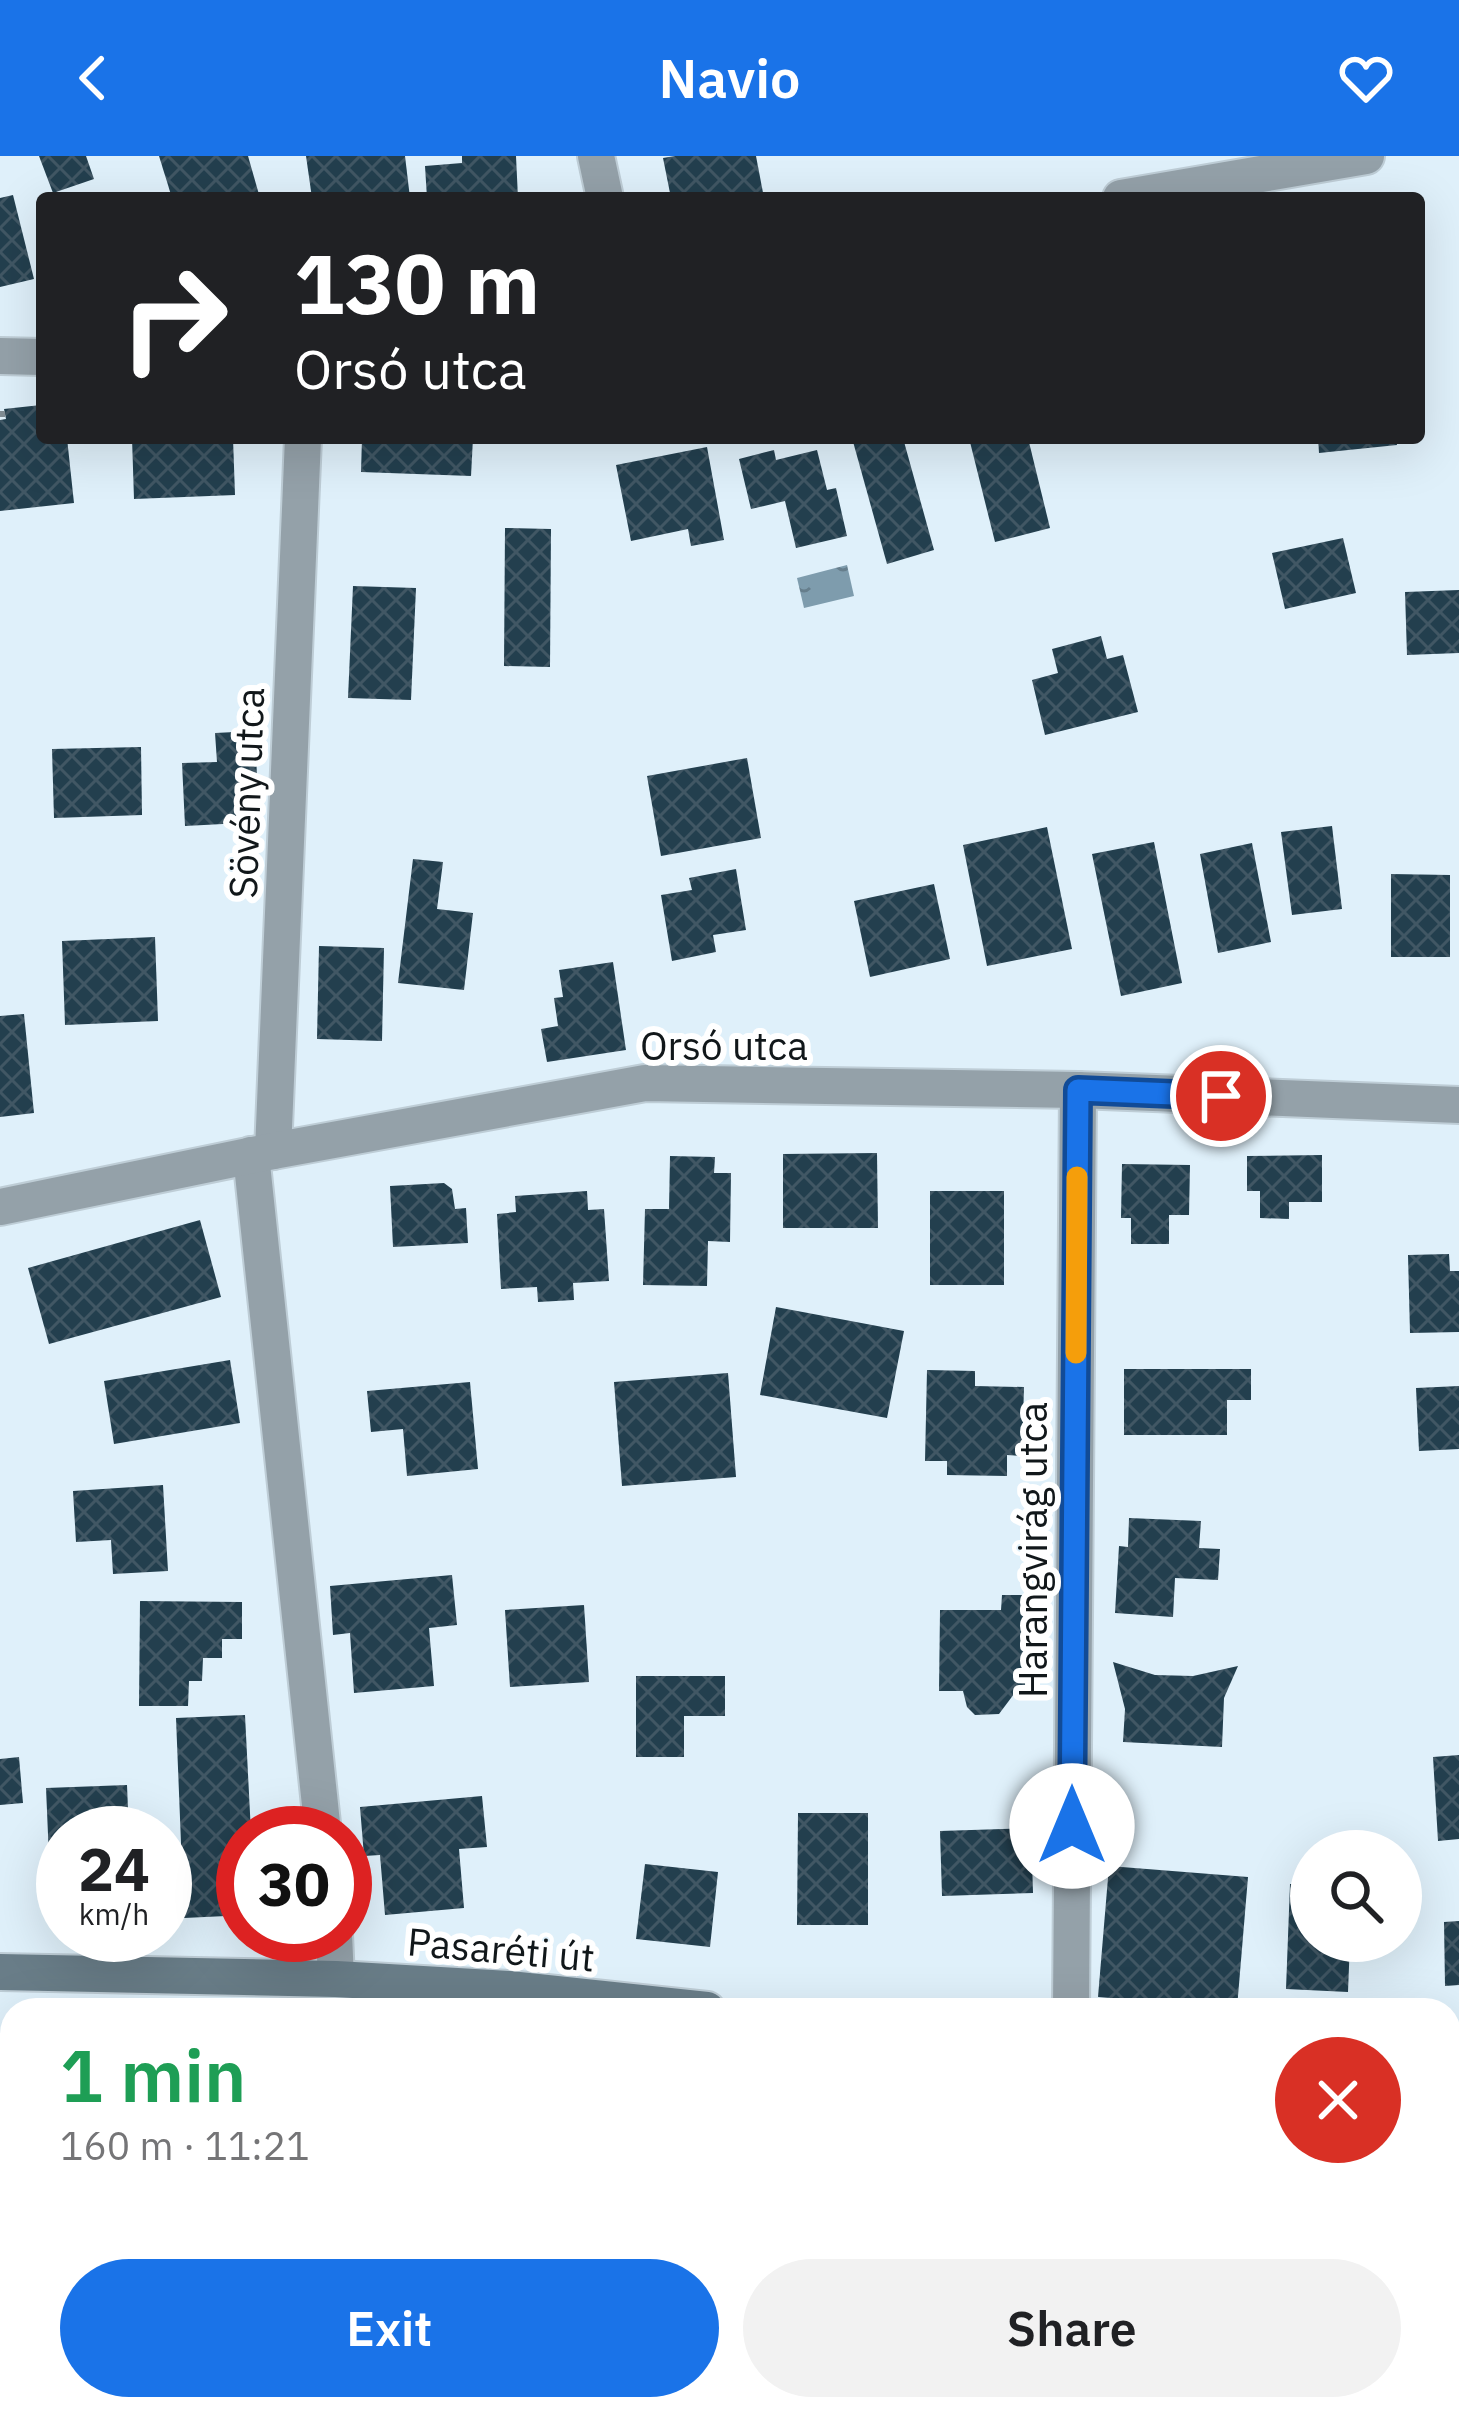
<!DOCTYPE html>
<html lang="en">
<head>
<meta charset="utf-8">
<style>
	:root { --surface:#fff; --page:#f2f2f2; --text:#202124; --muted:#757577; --accent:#1a73e8 }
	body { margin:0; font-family:"IBM Plex Sans",sans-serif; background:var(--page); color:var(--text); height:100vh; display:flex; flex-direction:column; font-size:45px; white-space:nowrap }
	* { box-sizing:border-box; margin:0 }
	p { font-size:39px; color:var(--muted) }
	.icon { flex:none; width:66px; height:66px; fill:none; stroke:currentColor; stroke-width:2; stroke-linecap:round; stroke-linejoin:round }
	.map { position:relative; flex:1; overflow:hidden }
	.side { position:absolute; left:0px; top:1842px; width:1461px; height:423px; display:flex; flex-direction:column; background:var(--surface); border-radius:36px 36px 0 0; box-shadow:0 12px 48px #0002 }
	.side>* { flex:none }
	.hud { position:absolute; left:36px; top:36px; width:1389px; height:252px; border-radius:12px; box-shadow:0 12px 48px #0002; background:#202124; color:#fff; overflow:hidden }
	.tools { position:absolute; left:1290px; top:1674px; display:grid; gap:24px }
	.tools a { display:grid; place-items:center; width:132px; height:132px; border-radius:50%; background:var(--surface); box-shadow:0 12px 48px #0002; font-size:60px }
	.speed { position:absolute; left:36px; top:1650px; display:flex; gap:24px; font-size:60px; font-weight:700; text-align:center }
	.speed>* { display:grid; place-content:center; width:156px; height:156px; border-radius:50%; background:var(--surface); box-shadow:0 12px 48px #0002; line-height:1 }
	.speed small { font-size:30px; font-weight:400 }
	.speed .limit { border:18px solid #d22; background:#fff; color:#111 }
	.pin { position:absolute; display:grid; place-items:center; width:102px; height:102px; color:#fff; margin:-51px; border:6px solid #fff; border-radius:50%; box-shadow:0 3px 12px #0007 }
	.me { position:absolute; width:132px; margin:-66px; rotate:0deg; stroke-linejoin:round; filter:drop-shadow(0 0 9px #0008) }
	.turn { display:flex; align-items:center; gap:42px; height:252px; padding:0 60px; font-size:54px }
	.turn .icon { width:156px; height:156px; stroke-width:2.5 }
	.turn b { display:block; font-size:84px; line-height:102px }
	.round { display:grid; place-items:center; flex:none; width:126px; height:126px; border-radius:63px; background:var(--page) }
	.overview { display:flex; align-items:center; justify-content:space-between; height:204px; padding:0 60px }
	h1 { font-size:72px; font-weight:600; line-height:90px; color:#1e9e55 }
	.primary-button { display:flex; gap:24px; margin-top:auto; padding:24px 60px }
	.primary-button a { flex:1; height:138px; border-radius:72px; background:var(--accent); color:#fff; font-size:48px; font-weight:600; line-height:138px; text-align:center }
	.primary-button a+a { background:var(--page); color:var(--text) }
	header { display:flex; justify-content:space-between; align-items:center; height:156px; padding:0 60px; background:var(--accent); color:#fff; font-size:54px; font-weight:600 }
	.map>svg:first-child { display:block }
</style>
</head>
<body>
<header><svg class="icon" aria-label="back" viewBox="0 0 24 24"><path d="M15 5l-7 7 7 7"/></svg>Navio<svg class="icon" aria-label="heart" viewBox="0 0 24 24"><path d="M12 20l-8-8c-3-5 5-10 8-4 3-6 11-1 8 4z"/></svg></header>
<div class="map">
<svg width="1459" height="2264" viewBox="0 0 1459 2264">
	<defs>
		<pattern id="water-ripples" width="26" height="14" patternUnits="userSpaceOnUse" patternTransform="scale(3)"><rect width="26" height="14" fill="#7e9cad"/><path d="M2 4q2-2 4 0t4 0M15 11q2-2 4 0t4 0" fill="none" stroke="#667e8c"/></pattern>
		<pattern id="building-cross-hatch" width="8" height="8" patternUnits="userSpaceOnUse" patternTransform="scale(3)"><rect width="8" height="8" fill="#233f4e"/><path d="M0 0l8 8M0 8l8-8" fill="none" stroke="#415764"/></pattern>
	</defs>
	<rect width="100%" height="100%" fill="#dff0fa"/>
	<polygon fill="#b6cbd7" points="0,2161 12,2162 12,2253 890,2253 889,2264 0,2264"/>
	<polygon fill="url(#water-ripples)" points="847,409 854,440 804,452 797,422"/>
	<g fill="url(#building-cross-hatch)">
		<polygon points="39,0 86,0 94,23 53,37"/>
		<polygon points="159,0 248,0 260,42 172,42"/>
		<polygon points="306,0 405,0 410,42 312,42"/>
		<polygon points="462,0 516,0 518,42 427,42 425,10 462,7"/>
		<polygon points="675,0 756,0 764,42 671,42 663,2"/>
		<polygon points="13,39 34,123 0,131 0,42"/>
		<polygon points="41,249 42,282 67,282 74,347 0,355 0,264 6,263 4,253"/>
		<polygon points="132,282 233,282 235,339 134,343"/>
		<polygon points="362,282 473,282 471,320 361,316"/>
		<polygon points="852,282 903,282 934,394 887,408"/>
		<polygon points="969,282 1028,282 1050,372 995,386"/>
		<polygon points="1318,282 1396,282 1397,289 1319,297"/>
		<polygon points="707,291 724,384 691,390 688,373 631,385 616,309"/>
		<polygon points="774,294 776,304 817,294 827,334 836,332 847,380 796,392 785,345 751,353 739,303"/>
		<polygon points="505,372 551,373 550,511 504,510"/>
		<polygon points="1343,382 1356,437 1285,453 1272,397"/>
		<polygon points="353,430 416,432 411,544 348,542"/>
		<polygon points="1459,434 1459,497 1407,499 1405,436"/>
		<polygon points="1101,480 1107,503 1123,499 1138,556 1045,579 1032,524 1058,517 1052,493"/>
		<polygon points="255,575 259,666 185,670 182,607 217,606 215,577"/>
		<polygon points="141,591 142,659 54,662 52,593"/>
		<polygon points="747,602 761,682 661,700 647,620"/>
		<polygon points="1332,670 1342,753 1292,759 1281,676"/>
		<polygon points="1047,671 1072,793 987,810 963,689"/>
		<polygon points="1154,686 1182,827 1121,840 1092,698"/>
		<polygon points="1252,687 1271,786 1218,797 1200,698"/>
		<polygon points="413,703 443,706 437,753 473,757 464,834 398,827"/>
		<polygon points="736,713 746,774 713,779 716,796 672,805 661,739 692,734 689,722"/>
		<polygon points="1391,718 1450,719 1450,801 1391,801"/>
		<polygon points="934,728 950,803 870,821 854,745"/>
		<polygon points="155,781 158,865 65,869 62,785"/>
		<polygon points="319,790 384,792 382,885 317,883"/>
		<polygon points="613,806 626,894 547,906 541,873 558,870 554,842 563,841 559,814"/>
		<polygon points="24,858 34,957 0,961 0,860"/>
		<polygon points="877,997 878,1072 783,1072 783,998"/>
		<polygon points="1322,999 1322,1046 1289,1046 1289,1063 1260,1062 1260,1035 1247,1035 1247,1000"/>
		<polygon points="670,1000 715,1001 714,1017 731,1017 730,1086 708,1085 707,1130 643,1129 645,1053 669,1053"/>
		<polygon points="1122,1008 1190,1009 1189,1059 1169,1059 1169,1088 1131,1088 1131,1062 1121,1062"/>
		<polygon points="444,1027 452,1033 455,1053 466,1052 468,1087 393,1091 390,1030"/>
		<polygon points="587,1035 588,1054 604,1053 609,1125 573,1127 574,1144 538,1146 537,1131 501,1133 497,1058 516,1056 515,1040"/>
		<rect x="930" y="1035" width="74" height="94"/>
		<polygon points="200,1064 221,1141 49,1188 28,1112"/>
		<polygon points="1449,1098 1450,1115 1459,1115 1459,1176 1410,1177 1408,1099"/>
		<polygon points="776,1151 904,1175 887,1262 760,1239"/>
		<polygon points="230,1204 240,1267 114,1288 104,1225"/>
		<polygon points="1124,1213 1251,1213 1251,1244 1227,1244 1227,1279 1124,1279"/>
		<polygon points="927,1214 975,1215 975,1230 1024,1231 1022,1300 1007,1299 1007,1320 947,1319 947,1305 925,1305"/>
		<polygon points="728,1217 736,1321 622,1330 614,1226"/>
		<polygon points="470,1226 478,1313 407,1320 403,1273 371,1276 367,1235"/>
		<polygon points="1459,1230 1459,1293 1419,1295 1416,1232"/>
		<polygon points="163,1329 168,1415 113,1418 111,1384 76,1386 73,1335"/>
		<polygon points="1129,1362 1201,1365 1199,1392 1220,1393 1218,1424 1175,1422 1173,1461 1115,1457 1119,1390 1128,1391"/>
		<polygon points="452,1419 457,1469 429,1472 434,1530 354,1537 350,1477 333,1479 330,1430"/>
		<polygon points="1002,1439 1040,1439 1039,1538 1014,1538 999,1558 975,1559 967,1551 963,1535 939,1535 940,1454 1001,1454"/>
		<polygon points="140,1445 242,1446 242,1483 222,1483 222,1502 203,1502 202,1525 189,1525 188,1550 139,1550"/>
		<polygon points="584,1449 589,1526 510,1531 505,1454"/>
		<polygon points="1113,1506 1155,1519 1193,1520 1238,1510 1224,1542 1222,1591 1123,1586 1125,1553"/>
		<polygon points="636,1520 725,1520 725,1560 684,1560 684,1601 636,1601"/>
		<polygon points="245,1559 251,1677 243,1677 243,1740 226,1760 184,1762 176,1562"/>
		<polygon points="1459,1599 1459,1683 1438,1685 1433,1601"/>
		<polygon points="19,1601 23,1647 0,1649 0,1603"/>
		<polygon points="127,1629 129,1677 63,1677 63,1748 51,1748 46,1632"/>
		<polygon points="482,1640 487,1691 459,1693 464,1752 385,1759 380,1699 364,1700 360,1651"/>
		<polygon points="798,1657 868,1657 868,1769 797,1769"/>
		<polygon points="1031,1672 1033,1737 942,1740 940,1675"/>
		<polygon points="645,1708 718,1716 710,1791 636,1783"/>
		<polygon points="1109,1710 1248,1721 1237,1852 1098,1841"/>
		<polygon points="1290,1728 1311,1728 1311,1785 1350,1785 1348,1836 1286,1833"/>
		<polygon points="1459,1765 1459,1829 1445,1830 1444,1766"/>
		<polygon points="0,1931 12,1932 12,2007 0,2007"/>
		<polygon points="938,2253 1066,2253 1065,2264 937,2264"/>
		<polygon points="1343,2253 1401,2253 1400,2264 1342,2264"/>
		<polygon points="1140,2256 1214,2260 1214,2264 1140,2264"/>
	</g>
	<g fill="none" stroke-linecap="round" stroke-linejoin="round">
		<g stroke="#becdd6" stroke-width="40">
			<g id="street">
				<polyline points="596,0 605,42"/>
				<polyline points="1121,42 1366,0"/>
				<polyline points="0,200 42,201"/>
				<polyline points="273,995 303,282"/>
				<polyline points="251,999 323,1677"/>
				<polyline points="0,1051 273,995 645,927 1078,934 1459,949"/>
				<polyline points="334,1779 336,1823"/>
				<polyline points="1071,1854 1078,934"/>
			</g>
		</g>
		<g stroke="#becdd6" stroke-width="40">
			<g id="secondary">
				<polyline points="0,1816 336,1823 509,1833 707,1854"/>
				<polyline points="1449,1976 1459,1978"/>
			</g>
		</g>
		<polyline stroke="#818d94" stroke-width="6" stroke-dasharray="12 6" stroke-linecap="butt" points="0,258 5,258"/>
		<use href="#street" stroke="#94a1a9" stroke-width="36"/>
		<use href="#secondary" stroke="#697d88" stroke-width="36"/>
	</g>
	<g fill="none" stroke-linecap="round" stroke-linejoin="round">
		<g stroke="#114b97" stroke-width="30">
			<polyline id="route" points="1072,1670 1078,934 1221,940"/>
		</g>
		<use href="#route" stroke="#1a73e8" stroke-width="21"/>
		<polyline stroke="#f59e0b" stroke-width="21" points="1076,1197 1077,1021"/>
	</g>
	<g text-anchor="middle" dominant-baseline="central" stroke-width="12" stroke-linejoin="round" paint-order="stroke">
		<g font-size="39" fill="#11171a" stroke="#fff">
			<text transform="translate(246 637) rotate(-88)">Sövény utca</text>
			<text x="724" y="889">Orsó utca</text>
			<text transform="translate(1032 1394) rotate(-90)">Harangvirág utca</text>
			<text transform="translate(501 1793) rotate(5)">Pasaréti út</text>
		</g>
	</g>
</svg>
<div class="tools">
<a><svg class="icon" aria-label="search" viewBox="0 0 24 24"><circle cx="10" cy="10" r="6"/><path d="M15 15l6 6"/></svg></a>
</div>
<div class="speed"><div>24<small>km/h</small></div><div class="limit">30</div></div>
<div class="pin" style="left:1221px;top:940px;background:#d93025"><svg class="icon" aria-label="arrive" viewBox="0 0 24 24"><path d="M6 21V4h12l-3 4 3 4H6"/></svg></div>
<svg class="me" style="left:1072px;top:1670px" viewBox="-20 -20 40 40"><circle r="19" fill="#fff"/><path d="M0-13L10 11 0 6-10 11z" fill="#1a73e8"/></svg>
<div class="hud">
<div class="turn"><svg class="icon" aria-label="right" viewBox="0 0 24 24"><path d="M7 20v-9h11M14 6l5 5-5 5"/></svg><div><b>130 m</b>Orsó utca</div></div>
</div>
<section class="side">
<div class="overview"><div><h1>1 min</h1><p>160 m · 11:21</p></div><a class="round" style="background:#d93025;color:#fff"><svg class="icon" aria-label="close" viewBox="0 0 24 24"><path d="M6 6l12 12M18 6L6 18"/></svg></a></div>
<div class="primary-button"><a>Exit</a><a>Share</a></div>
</section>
</div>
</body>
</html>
